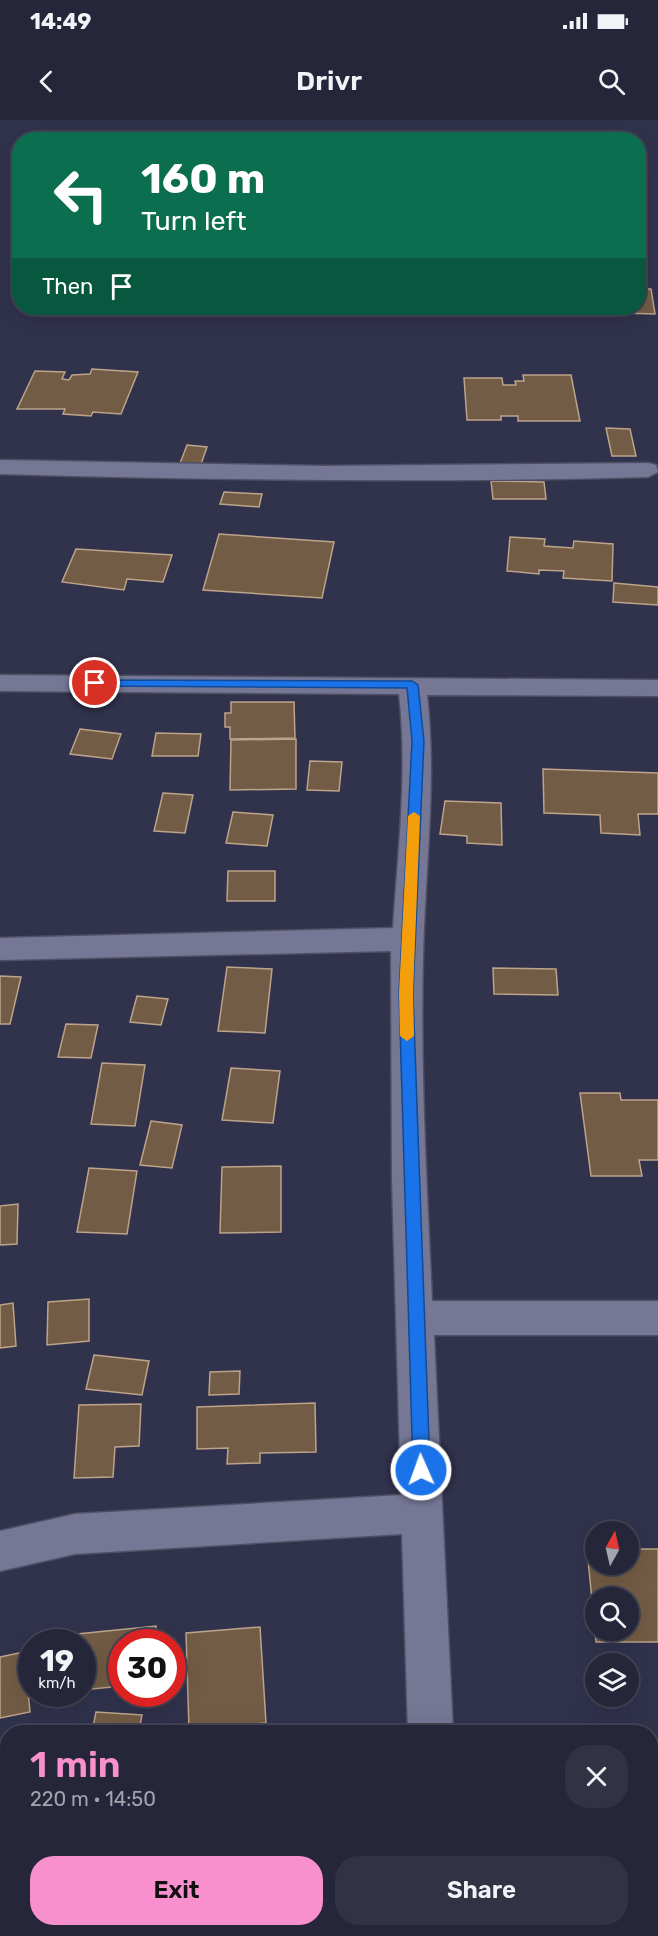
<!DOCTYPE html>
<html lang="en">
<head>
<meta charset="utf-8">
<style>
	:root { --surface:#252639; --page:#313244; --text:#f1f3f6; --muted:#a3a5ae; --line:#424353; --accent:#f790cd }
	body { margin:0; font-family:Rubik,sans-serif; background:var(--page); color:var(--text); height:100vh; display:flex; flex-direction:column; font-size:22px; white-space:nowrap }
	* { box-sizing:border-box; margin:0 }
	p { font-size:20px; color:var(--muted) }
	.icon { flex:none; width:33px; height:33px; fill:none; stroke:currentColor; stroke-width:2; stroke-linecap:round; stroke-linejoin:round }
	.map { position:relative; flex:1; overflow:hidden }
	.details { position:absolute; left:0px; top:1605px; width:658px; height:212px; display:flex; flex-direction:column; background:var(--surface); border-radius:24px 24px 0 0; box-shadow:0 6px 24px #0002,0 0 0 2px var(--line) }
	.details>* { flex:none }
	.guide { position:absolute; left:12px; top:12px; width:634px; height:183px; border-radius:24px; box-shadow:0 6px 24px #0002,0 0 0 2px var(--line); background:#0b6e4f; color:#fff; overflow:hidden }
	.needle { width:39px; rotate:8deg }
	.buttons { position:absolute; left:585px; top:1401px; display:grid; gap:12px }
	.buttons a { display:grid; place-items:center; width:54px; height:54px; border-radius:50%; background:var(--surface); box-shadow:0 6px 24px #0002,0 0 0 2px var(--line); font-size:30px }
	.speed { position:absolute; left:18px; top:1509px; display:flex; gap:12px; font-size:30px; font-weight:700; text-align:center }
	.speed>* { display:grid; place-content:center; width:78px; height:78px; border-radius:50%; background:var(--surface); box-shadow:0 6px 24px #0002,0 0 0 2px var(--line); line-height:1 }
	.speed small { font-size:15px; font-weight:400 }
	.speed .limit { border:9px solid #d22; background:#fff; color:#111 }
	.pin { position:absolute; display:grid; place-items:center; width:51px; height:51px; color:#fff; margin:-26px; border:3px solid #fff; border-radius:50%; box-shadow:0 2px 6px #0007 }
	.me { position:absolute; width:66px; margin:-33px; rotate:358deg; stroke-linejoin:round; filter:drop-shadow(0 0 4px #0008) }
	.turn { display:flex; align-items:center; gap:21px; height:126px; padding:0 30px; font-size:27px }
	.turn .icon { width:78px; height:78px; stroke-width:2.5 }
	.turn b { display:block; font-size:42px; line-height:51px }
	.then { display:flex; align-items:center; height:57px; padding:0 30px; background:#0003; gap:12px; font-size:22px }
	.round { display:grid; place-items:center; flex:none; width:63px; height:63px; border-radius:24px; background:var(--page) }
	.headline { display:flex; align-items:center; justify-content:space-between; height:102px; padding:0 30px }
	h1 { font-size:36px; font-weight:600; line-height:45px; color:var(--accent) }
	.primary-button { display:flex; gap:12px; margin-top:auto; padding:12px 30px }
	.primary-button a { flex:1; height:69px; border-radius:24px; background:var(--accent); color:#111; font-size:24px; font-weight:600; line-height:69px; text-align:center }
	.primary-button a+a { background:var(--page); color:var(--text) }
	.status { display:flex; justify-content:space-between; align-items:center; height:42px; padding:0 30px; background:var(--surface); direction:ltr }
	.status svg { height:16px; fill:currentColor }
	header { display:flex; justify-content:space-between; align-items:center; height:78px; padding:0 30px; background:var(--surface); font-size:27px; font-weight:600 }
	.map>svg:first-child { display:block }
</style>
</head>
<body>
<div class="status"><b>14:49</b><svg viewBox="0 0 49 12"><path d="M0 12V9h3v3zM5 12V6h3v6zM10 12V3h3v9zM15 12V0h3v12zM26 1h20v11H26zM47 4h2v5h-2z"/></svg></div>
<header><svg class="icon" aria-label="back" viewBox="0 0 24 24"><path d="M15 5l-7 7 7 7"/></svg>Drivr<svg class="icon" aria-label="search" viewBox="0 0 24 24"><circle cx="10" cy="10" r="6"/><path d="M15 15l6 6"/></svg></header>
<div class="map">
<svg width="658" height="1816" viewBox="0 0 658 1816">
	<rect width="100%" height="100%" fill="#31324c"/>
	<g fill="#735c45" stroke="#bda38a" stroke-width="1.5" fill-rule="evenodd">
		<polygon points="639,169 651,169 655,194 589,192 589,188 639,188"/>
		<polygon points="92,249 138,252 121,294 93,292 91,296 63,294 65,289 17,289 35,251 65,252 62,259 69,260 72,255 90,254"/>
		<polygon points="523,255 571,255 580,301 518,301 518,296 501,296 501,300 467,300 464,258 502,258 503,265 516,265 515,261 524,261"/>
		<polygon points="606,308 630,309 636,336 612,336"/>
		<polygon points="187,325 207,327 200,347 179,346"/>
		<polygon points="491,361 544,362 546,379 493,379"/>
		<polygon points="224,372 262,374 259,387 220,384"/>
		<polygon points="219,414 334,422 322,478 203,470"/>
		<polygon points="510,417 545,419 544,426 573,428 574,421 613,424 612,461 563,458 564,451 539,450 539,454 507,451"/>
		<polygon points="76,429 172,435 163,462 127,459 124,470 62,462"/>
		<polygon points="614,463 658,467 658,485 613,482"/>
		<polygon points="231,582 294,582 295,618 230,619 230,607 225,607 225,593 231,593"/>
		<polygon points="80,609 121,614 112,639 70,634"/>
		<polygon points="156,613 201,614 198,636 152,636"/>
		<polygon points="296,619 296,669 230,670 231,620"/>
		<polygon points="310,641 342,642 339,671 307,670"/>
		<polygon points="543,649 658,653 658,694 638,694 640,715 601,713 600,695 544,693"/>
		<polygon points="163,673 193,675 185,713 154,711"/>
		<polygon points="445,681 501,683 502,725 467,723 467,716 440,714"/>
		<polygon points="233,692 273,695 267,726 226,723"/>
		<polygon points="228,751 275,751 275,781 227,781"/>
		<polygon points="227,847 272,849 265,913 218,911"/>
		<polygon points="493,848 556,849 558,875 494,874"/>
		<polygon points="0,856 21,857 10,904 0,904"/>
		<polygon points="137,876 168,879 161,905 130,902"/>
		<polygon points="66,904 98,905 91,938 58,937"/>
		<polygon points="102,943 145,945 135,1006 91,1004"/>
		<polygon points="231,948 280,951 273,1003 222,1000"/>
		<polygon points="580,973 620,973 621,980 658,980 658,1040 639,1040 642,1056 591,1056"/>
		<polygon points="151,1001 182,1005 172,1048 140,1045"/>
		<polygon points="281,1046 281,1112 220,1113 222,1047"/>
		<polygon points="89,1048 137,1051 127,1114 77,1112"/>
		<polygon points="18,1084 17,1124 0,1125 0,1086"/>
		<polygon points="89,1179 89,1221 47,1225 48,1182"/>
		<polygon points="13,1183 16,1226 0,1228 0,1185"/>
		<polygon points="94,1235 149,1241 142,1275 86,1269"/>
		<polygon points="240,1251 239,1274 209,1275 210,1252"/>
		<polygon points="315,1283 316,1332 260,1333 260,1343 227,1344 228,1328 197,1329 197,1287"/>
		<polygon points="141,1284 139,1326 115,1327 113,1357 74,1358 79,1285"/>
		<path d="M587,1429h9v15h32v-15h30v93h-62zM596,1478h32v32h-32z"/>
		<polygon points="156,1506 156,1522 122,1522 122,1566 82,1570 82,1522 77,1522 77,1514"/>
		<polygon points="260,1507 266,1603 189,1610 186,1513"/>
		<polygon points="24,1532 30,1592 0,1598 0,1537"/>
		<polygon points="96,1592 142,1595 139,1612 92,1612"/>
		<polygon points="0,1720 8,1770 0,1773"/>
	</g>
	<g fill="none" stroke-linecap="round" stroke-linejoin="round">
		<g stroke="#4f5066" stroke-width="3">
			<g id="minor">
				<path d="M0,340l324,6 324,-3 8,2 2,7 -10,5c-216,6 -432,3 -648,-3z"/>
				<path d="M0,555l658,5v16l-231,-1c10,87 -2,174 -4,262 -3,115 4,230 9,344h226v34h-224l19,397h-45l-6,-198 -327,20 -75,17v-40l75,-17 326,-19 -9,-316 -1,-228 -391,9v-22l393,-10c5,-78 15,-155 6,-234l-399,-3z"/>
				<rect x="415" y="1809" width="48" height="7"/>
			</g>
		</g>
		<use href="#minor" fill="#757795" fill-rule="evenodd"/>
	</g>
	<polygon fill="#1a73e8" stroke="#114b97" stroke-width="1.5" points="95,560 412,561 418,565 424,621 413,873 430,1350 427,1355 421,1358 415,1355 413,1350 399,873 412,621 407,568 91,566 91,561"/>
	<polygon fill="#f59e0b" points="414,692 420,696 413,873 414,916 407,921 400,916 399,873 408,696"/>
</svg>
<div class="buttons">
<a><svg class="needle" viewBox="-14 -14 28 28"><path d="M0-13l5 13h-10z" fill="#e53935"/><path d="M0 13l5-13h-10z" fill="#a3a5ae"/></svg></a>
<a><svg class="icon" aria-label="search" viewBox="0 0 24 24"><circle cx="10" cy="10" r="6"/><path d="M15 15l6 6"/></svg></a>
<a><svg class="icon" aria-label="layers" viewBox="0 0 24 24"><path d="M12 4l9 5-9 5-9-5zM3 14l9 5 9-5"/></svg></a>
</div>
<div class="speed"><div>19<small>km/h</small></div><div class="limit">30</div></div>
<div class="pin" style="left:95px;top:563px;background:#d93025"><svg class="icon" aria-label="arrive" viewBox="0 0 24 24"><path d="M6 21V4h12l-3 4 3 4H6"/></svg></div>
<svg class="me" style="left:421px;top:1350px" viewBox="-20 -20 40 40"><circle r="17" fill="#1a73e8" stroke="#fff" stroke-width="3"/><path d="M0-11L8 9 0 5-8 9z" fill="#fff"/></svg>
<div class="guide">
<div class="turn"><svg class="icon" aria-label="left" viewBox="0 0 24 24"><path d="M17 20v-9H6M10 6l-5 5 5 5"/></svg><div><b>160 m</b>Turn left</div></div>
<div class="then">Then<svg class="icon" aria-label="arrive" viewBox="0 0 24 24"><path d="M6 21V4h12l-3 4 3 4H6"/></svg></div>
</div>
<section class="details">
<div class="headline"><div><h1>1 min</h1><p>220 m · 14:50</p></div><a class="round"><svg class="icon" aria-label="close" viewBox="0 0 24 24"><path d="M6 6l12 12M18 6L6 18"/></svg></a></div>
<div class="primary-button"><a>Exit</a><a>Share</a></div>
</section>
</div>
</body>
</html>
